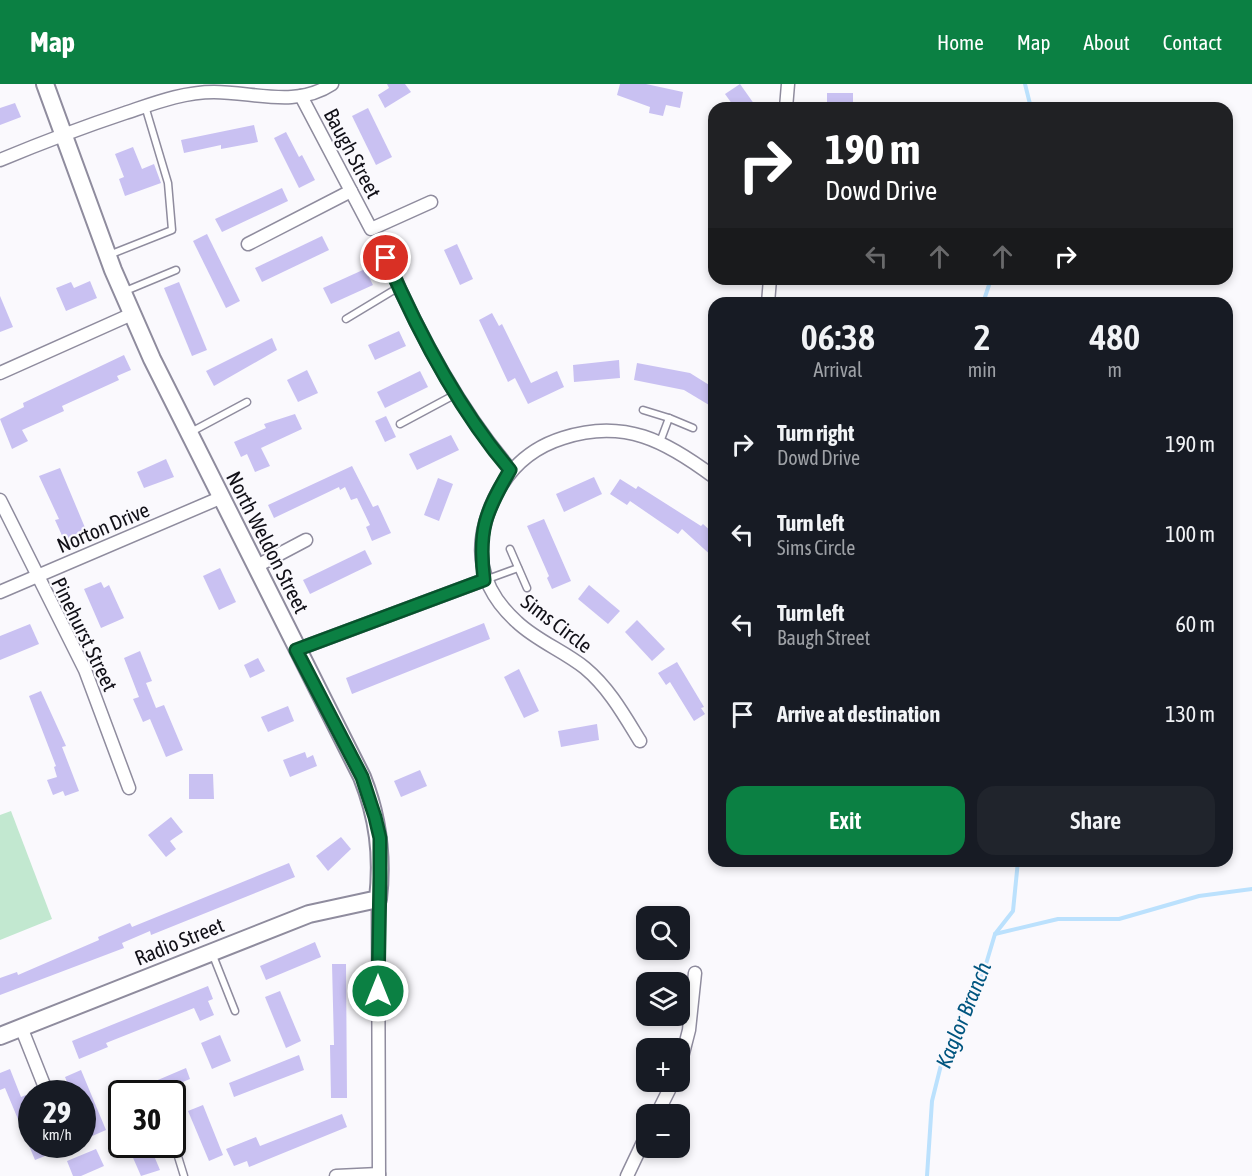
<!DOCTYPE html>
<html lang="en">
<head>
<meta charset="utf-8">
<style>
	:root { --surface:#171b24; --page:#20242c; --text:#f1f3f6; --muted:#9ea1a6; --accent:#0b8043 }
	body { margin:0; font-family:"Asap Condensed",sans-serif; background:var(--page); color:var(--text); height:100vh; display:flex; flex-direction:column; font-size:22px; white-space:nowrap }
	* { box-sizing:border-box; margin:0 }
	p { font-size:20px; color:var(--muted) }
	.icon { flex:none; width:33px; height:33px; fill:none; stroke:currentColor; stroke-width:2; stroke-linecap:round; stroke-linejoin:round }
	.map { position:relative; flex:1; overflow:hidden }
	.panel { position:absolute; left:708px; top:213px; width:525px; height:570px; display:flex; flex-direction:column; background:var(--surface); border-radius:18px; box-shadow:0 3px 9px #0003 }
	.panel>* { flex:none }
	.banner { position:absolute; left:708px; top:18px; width:525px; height:183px; border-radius:18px; box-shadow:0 3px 9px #0003; background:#202124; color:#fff; overflow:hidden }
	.buttons { position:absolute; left:636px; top:822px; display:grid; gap:12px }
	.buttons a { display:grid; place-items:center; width:54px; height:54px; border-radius:12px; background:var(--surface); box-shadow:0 3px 9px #0003; font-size:30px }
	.speed { position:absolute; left:18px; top:996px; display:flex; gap:12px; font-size:30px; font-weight:700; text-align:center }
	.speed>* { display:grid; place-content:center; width:78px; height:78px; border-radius:50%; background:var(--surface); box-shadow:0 3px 9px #0003; line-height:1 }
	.speed small { font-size:15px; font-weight:400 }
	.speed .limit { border:3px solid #111; border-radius:9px; background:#fff; color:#111 }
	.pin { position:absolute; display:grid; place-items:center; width:51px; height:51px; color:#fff; margin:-26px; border:3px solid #fff; border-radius:50%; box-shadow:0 2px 6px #0007 }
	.me { position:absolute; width:66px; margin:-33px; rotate:0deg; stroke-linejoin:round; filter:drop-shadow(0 0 4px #0008) }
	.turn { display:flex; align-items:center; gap:21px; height:126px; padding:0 18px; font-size:27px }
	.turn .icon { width:78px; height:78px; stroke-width:2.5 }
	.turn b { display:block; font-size:42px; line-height:51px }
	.lanes { display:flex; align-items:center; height:57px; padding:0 18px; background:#0003; justify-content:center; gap:30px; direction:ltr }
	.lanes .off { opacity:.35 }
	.eta { display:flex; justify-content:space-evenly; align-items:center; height:102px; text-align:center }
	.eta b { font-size:36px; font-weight:600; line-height:42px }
	.action { display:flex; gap:12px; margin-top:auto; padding:12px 18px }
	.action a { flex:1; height:69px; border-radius:18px; background:var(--accent); color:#fff; font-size:24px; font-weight:600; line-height:69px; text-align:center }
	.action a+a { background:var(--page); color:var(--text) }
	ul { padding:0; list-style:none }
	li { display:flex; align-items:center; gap:18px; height:90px; padding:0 18px }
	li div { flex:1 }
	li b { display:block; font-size:22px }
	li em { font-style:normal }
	header { display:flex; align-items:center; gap:36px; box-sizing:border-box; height:84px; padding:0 30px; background:var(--accent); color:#fff }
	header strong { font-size:28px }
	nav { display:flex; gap:33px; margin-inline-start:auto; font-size:21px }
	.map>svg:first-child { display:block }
</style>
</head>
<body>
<header>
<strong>Map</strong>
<nav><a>Home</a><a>Map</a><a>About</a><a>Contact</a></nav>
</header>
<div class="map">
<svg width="1252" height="1092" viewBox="0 0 1252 1092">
	<rect width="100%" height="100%" fill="#faf9fd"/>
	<polygon fill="#c2e8d0" points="11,727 52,835 0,856 0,731"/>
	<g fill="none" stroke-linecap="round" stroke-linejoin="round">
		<g stroke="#bbe1fd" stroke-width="4">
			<polyline points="1025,0 1031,24"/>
			<polyline points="983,219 991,195"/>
			<polyline points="995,850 1058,835 1119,835 1199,812 1252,805"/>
			<polyline points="927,1092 932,1017 942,977 969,911 983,890 995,850 1013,827 1018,777"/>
		</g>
	</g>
	<g fill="#c9c1f2">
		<polygon points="387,0 405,0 411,8 385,24 378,11 389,4"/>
		<polygon points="620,0 646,0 683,8 680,24 666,21 663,32 649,29 650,23 617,11"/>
		<polygon points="740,0 757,24 735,24 725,10"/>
		<polygon points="827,9 853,9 853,22 827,24"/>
		<polygon points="15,19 21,33 0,41 0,24"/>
		<polygon points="368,24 392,73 376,81 352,32"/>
		<polygon points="254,41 258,58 221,65 221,61 184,69 181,56"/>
		<polygon points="286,48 299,73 302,71 315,96 299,104 274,54"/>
		<polygon points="133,63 142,85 154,80 161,99 125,112 119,95 124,93 115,70"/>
		<polygon points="282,104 288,117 222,148 215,135"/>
		<polygon points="207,150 240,217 226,224 193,157"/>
		<polygon points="322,152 329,166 262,198 255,184"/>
		<polygon points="457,160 473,195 460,201 444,166"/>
		<polygon points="365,185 373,201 331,220 323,204"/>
		<polygon points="90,197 97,214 66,227 56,204 71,198 74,204"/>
		<polygon points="179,198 207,266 192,272 164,204"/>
		<polygon points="0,212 13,243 0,248"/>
		<polygon points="492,229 499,242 502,240 531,299 557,287 564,303 528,320 515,294 508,298 479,236"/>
		<polygon points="399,247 406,262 375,276 368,261"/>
		<polygon points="272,254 277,266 214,302 206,287"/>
		<polygon points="124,271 131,286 117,292 119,296 62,322 64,327 22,346 28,357 12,365 0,335 24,323 23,319"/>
		<polygon points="619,276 620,294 574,298 573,281"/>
		<polygon points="637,279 690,289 714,304 714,324 684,306 634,296"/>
		<polygon points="307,286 318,309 298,318 287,296"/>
		<polygon points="420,287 428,303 385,324 377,308"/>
		<polygon points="295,330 302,345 261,364 270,382 255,388 247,370 241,373 234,358 266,344 264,340"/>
		<polygon points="386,332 396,353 385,358 375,337"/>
		<polygon points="451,351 459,366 417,386 409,370"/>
		<polygon points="166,375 174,393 144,404 137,388"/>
		<polygon points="352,382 373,423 378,421 391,449 372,457 366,443 370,441 357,414 351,416 345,403 340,406 339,403 274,434 268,421"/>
		<polygon points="60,384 86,446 64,456 55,436 59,435 39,392"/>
		<polygon points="594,393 602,410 564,428 556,410"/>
		<polygon points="438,394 453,400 439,437 424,431"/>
		<polygon points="620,395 636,405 638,402 701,442 703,440 714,450 714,474 682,445 678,450 630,417 627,421 610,410"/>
		<polygon points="544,435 571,497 552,505 547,494 549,492 527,442"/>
		<polygon points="365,466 372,480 310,510 303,496"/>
		<polygon points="220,484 236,518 219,526 203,492"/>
		<polygon points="101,498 104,504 109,501 124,534 101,544 84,505"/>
		<polygon points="589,501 620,527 608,540 578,515"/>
		<polygon points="637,536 665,565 652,577 625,548"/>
		<polygon points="484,539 490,555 352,610 346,594"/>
		<polygon points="30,540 39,560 0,576 0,552"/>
		<polygon points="140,567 152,597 146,599 156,624 164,621 183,666 166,673 150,635 143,638 133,615 139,613 124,574"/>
		<polygon points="258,574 265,587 250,594 244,581"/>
		<polygon points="677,578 704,623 701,624 705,630 694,637 670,598 666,601 658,589"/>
		<polygon points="519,585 539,627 524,634 504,593"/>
		<polygon points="41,607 66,662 62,663 79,707 65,712 63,707 53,711 47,696 57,693 54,683 56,682 29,612"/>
		<polygon points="288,622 294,637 268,648 261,633"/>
		<polygon points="597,640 599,656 561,663 558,647"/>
		<polygon points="305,668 307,674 313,671 317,682 290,693 283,676"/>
		<polygon points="420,686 427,702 401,713 394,697"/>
		<polygon points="189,690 213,690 214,715 189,715"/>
		<polygon points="171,733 183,748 170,757 176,765 166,773 148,751"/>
		<polygon points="341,753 351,765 328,787 316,772"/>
		<polygon points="289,779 295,793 151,851 150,847 122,859 124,864 0,911 0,894 17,888 18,891 99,856 98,853 130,839 132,843"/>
		<polygon points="315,858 321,873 266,896 260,882"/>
		<polygon points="332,880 346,880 347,1014 331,1014 330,961 334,961"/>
		<polygon points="208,902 213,915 208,917 214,931 200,937 194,924 106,959 108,963 79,975 72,957"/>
		<polygon points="280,907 301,957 286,964 265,913"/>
		<polygon points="220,951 231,977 212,985 201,959"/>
		<polygon points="299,971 304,986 234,1013 229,999"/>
		<polygon points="186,984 190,995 161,1007 162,1010 125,1010"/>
		<polygon points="10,985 21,1013 26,1011 32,1025 32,1060 46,1060 50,1070 35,1076 5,1004 0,1006 0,989"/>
		<polygon points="81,986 106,1046 90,1053 82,1035 82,1010 72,1010 65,993"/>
		<polygon points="203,1021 223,1071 209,1077 188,1027"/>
		<polygon points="342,1030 347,1043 249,1083 247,1077 234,1082 226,1065 256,1053 260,1062"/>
		<polygon points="127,1060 149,1060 160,1086 141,1092"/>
		<polygon points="96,1065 104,1082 81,1092 73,1092 67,1077"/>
	</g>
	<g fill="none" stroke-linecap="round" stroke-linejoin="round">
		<g stroke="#8f8c9e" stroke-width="9">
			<g id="lane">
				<polyline points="109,171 172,146 168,99 145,22"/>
				<polyline points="123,208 176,186"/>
				<polyline points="346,235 399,203"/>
				<polyline points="643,326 669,334"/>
				<polyline points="400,340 456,310"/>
				<polyline points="191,348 247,318"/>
				<polyline points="660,358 669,334 693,344"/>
				<polyline points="510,465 527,504"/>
				<polyline points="485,496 518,484"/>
				<polyline points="212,869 235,927"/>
				<polyline points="176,1066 184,1092"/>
			</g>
		</g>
		<g stroke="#8f8c9e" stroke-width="15">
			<g id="street">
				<polyline points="301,12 371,145 431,118"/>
				<polyline points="786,24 788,0"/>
				<path d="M0,76c41,-17 83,-33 125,-47 30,-10 58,-21 89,-21 40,0 82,16 118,-8"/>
				<polyline points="248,160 351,107"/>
				<path d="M386,174c32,74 72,150 125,212"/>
				<polyline points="768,219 770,195"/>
				<polyline points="0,289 132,230"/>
				<polyline points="0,416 85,586 129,704"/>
				<polyline points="255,483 306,456"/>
				<polyline points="0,508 220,414"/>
				<polyline points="296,566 484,496"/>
				<path d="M640,657c-16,-26 -31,-53 -55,-73 -21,-17 -48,-27 -68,-46 -39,-35 -45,-76 -23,-123 14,-30 37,-51 69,-61 61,-20 103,3 151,39"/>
				<polyline points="378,815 379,1092"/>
				<polyline points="21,943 44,1001"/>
				<polyline points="680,981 689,946 695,889"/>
				<polyline points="657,1030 673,998"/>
				<polyline points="336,1092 379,1090"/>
				<polyline points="627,1092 646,1052"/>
			</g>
		</g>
		<g stroke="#8f8c9e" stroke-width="20">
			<path id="secondary" d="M0,952l309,-122 69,-15c5,-44 0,-82 -16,-122l-210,-418 -39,-89 -68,-186"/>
		</g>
		<use href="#lane" stroke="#fff" stroke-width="6"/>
		<use href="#street" stroke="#fff" stroke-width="12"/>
		<use href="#secondary" stroke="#fff" stroke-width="16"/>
	</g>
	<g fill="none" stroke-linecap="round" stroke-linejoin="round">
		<g stroke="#07532c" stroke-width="15">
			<path id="route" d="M378,907l2,-114v-39l-5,-21 -13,-40 -66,-127 188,-70c-6,-50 1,-67 26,-110 -52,-61 -92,-138 -124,-212"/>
		</g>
		<use href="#route" stroke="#0b8043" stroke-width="10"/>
	</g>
	<g text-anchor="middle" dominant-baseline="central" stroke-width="4.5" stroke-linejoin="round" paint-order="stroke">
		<g font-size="21" fill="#111017" stroke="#faf9fd">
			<text transform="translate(353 69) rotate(62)">Baugh Street</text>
			<text transform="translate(103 443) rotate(-23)">Norton Drive</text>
			<text transform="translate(268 458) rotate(63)">North Weldon Street</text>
			<text transform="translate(557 539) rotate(37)">Sims Circle</text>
			<text transform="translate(85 550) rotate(64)">Pinehurst Street</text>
			<text transform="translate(179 857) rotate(-22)">Radio Street</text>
		</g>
		<g font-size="22" font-style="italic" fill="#00557f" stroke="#faf9fd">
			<text transform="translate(963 931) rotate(-68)">Kaglor Branch</text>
		</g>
	</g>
</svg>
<div class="buttons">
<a><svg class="icon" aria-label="search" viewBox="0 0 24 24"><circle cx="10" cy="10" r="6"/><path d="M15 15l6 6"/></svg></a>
<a><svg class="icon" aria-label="layers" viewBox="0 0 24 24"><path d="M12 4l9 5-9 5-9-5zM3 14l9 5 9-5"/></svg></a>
<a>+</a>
<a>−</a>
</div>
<div class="speed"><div>29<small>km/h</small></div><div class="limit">30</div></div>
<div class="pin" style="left:386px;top:174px;background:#d93025"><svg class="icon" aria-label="arrive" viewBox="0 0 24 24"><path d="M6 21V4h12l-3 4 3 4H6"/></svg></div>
<svg class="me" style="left:378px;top:907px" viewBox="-20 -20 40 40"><circle r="17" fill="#0b8043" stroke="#fff" stroke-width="3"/><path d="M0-11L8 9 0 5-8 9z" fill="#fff"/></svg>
<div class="banner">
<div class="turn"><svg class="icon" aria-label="right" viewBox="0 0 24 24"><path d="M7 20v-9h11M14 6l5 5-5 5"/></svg><div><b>190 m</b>Dowd Drive</div></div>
<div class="lanes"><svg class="icon off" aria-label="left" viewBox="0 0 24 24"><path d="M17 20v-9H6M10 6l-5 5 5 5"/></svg><svg class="icon off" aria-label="ahead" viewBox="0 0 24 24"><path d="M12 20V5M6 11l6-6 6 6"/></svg><svg class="icon off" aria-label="ahead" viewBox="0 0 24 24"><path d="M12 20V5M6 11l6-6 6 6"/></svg><svg class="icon" aria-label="right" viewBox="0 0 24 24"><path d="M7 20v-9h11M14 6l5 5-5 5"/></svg></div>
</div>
<section class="panel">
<div class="eta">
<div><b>06:38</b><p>Arrival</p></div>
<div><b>2</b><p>min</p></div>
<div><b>480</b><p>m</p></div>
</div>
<ul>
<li><svg class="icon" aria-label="right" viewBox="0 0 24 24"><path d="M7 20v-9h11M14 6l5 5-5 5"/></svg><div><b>Turn right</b><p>Dowd Drive</p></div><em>190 m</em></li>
<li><svg class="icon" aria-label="left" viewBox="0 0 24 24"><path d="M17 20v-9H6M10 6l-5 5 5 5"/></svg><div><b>Turn left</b><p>Sims Circle</p></div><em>100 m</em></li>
<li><svg class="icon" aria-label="left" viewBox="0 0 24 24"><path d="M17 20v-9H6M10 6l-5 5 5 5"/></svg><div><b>Turn left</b><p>Baugh Street</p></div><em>60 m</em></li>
<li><svg class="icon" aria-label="arrive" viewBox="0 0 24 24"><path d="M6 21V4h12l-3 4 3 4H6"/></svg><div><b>Arrive at destination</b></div><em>130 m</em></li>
</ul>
<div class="action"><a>Exit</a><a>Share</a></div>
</section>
</div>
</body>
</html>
